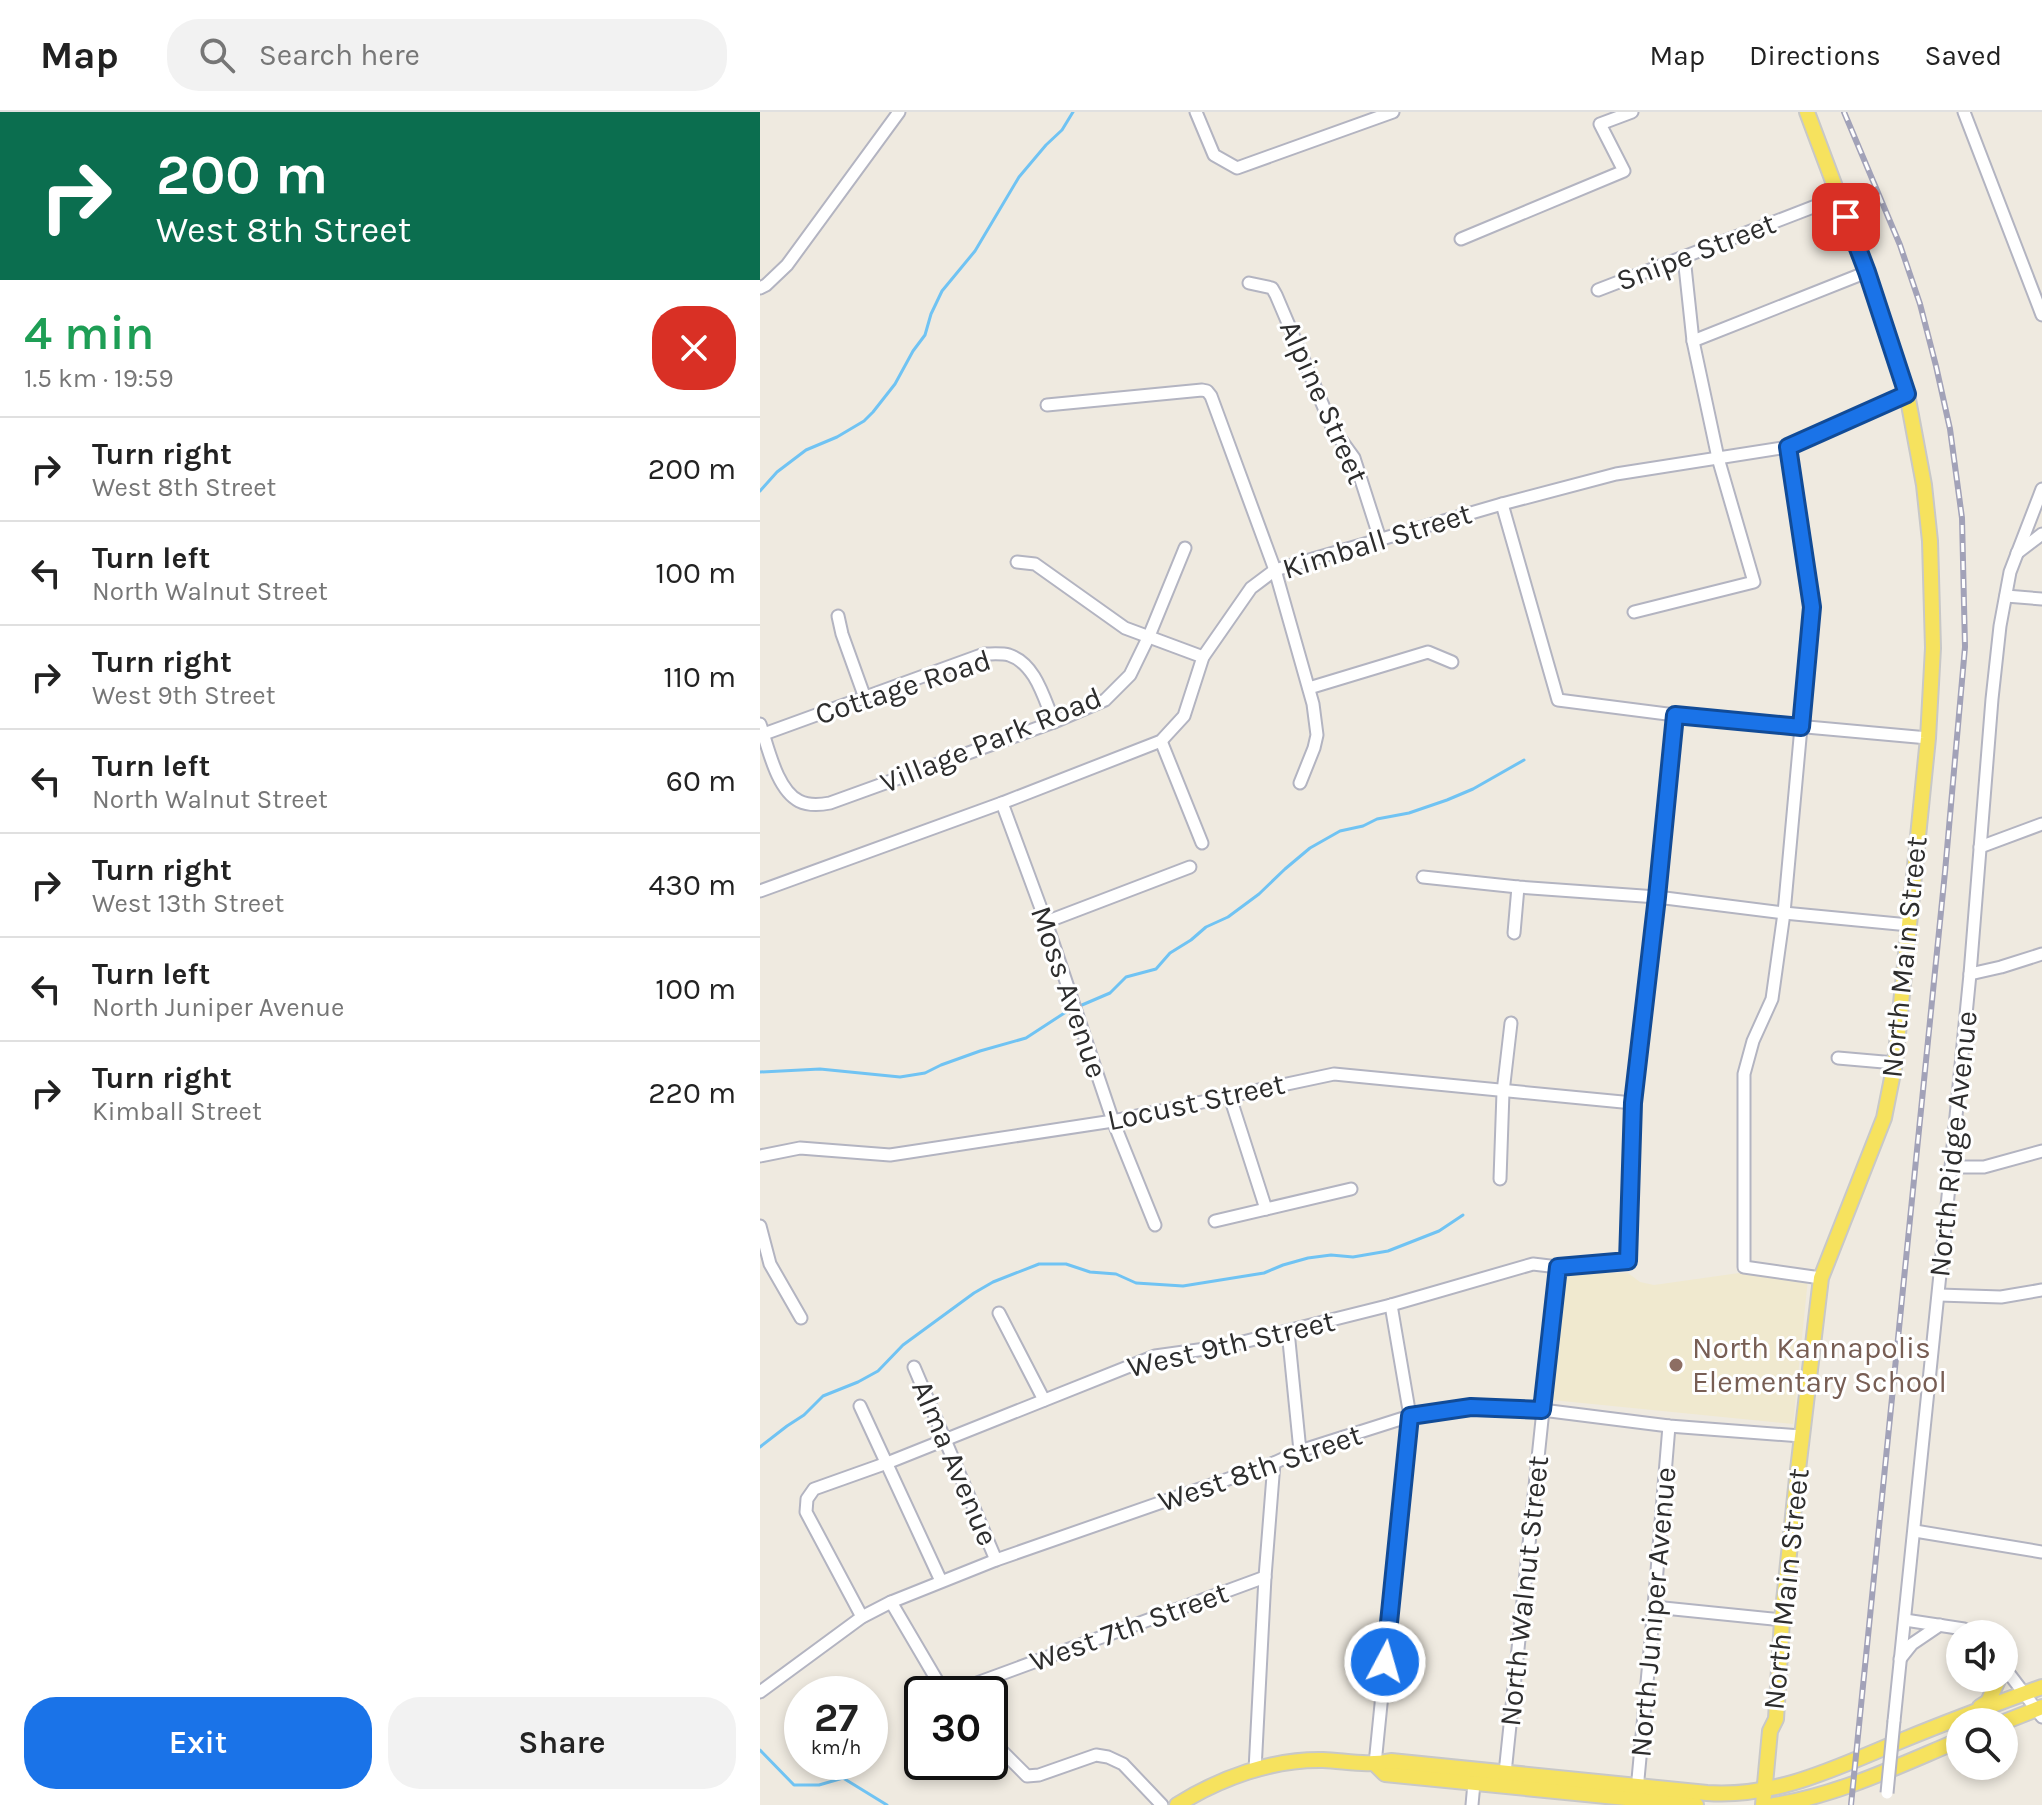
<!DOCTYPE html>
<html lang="en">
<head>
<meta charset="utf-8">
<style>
	:root { --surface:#fff; --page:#f2f2f2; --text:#222; --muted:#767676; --line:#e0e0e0; --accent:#1a73e8 }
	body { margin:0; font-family:Karla,sans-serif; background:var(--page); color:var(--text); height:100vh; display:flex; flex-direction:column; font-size:30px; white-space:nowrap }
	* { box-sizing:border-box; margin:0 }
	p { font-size:26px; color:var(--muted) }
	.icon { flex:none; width:44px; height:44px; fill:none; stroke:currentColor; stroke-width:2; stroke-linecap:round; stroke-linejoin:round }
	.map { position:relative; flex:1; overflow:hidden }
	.side { display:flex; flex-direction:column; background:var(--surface); width:760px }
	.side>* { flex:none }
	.top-card { background:#0b6e4f; color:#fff; overflow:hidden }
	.buttons { position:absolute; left:1186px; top:1508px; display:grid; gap:16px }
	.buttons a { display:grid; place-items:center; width:72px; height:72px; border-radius:50%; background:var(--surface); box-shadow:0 4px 12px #0003; font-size:40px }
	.speed { position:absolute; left:24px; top:1564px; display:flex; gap:16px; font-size:40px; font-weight:700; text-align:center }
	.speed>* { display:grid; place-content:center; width:104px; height:104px; border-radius:50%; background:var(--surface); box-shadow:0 4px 12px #0003; line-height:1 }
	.speed small { font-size:20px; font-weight:400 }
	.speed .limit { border:4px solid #111; border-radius:12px; background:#fff; color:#111 }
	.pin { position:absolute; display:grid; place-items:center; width:68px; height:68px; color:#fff; margin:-34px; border-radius:16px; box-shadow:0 4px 12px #0006 }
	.me { position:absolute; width:88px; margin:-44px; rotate:6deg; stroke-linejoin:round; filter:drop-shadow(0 0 6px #0008) }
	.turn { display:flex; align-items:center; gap:28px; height:168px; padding:0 24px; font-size:36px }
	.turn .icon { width:104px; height:104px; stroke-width:2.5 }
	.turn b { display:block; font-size:56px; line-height:68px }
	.round { display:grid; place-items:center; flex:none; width:84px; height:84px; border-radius:32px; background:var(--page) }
	.headline { display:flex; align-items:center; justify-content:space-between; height:136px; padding:0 24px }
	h1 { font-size:48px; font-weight:600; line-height:60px; color:#1e9e55 }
	.button { display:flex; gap:16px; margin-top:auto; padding:16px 24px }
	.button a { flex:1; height:92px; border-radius:32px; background:var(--accent); color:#fff; font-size:32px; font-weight:600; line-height:92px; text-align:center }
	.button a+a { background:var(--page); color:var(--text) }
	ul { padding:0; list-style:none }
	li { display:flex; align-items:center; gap:24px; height:104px; padding:0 24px; border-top:2px solid var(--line) }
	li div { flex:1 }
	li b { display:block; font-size:30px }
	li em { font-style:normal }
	header { display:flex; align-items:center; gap:48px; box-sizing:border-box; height:112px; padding:0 40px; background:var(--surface); border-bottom:2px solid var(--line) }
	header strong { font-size:38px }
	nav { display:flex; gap:44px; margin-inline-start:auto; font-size:28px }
	.search { width:560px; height:72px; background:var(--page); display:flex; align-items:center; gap:20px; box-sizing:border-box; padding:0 28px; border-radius:32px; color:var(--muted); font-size:30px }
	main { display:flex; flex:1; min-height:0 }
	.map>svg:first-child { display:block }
</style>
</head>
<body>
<header>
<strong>Map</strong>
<div class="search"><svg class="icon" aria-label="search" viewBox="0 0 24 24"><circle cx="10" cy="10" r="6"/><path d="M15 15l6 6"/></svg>Search here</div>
<nav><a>Map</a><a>Directions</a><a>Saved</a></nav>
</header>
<main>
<section class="side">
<div class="top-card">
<div class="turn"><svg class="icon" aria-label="right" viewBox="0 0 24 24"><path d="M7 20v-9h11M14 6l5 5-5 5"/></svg><div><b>200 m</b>West 8th Street</div></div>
</div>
<div class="headline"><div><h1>4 min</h1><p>1.5 km · 19:59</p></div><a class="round" style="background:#d93025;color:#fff"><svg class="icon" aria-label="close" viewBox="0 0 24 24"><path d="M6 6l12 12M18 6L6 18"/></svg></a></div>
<ul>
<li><svg class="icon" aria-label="right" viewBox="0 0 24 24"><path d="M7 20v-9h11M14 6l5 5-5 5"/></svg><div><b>Turn right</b><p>West 8th Street</p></div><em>200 m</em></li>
<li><svg class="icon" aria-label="left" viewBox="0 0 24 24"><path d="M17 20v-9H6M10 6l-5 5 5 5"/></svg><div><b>Turn left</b><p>North Walnut Street</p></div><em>100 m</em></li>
<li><svg class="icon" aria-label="right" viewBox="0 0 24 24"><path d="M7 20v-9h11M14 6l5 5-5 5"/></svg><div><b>Turn right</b><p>West 9th Street</p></div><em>110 m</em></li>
<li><svg class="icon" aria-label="left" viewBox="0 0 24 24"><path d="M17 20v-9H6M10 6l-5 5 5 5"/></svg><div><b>Turn left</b><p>North Walnut Street</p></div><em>60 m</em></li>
<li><svg class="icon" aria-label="right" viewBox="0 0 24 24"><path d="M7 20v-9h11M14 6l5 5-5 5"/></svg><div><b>Turn right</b><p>West 13th Street</p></div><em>430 m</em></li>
<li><svg class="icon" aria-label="left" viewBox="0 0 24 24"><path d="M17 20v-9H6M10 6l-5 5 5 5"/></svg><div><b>Turn left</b><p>North Juniper Avenue</p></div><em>100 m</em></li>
<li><svg class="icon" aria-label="right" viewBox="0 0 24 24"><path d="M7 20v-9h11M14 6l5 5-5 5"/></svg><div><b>Turn right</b><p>Kimball Street</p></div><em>220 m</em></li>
</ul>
<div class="button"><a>Exit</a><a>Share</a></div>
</section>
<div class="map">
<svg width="1282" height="1693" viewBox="0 0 1282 1693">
	<rect width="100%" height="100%" fill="#efeae0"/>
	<polygon fill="#f0e9cf" points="811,1160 868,1161 880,1170 894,1173 979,1161 1048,1167 1033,1312 792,1288 790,1282 803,1164"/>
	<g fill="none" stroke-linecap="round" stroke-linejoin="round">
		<g stroke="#70c3f3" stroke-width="3">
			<polyline points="0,379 17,360 46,338 77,325 104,309 113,300 135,272 153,239 165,223 171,202 182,179 215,139 259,65 286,33 302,18 313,0"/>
			<polyline points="322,893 350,881 366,865 396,857 410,841 431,828 446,815 468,805 499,782 525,757 550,736 580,719 603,714 617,707 649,701 687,688 713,677 764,648"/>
			<polyline points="0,960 60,957 140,965 165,961 181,953 220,939 266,926 309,898"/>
			<polyline points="0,1335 27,1314 44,1303 63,1284 98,1270 118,1259 143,1233 214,1181 233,1170 279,1152 306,1152 330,1160 356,1162 376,1171 423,1174 504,1161 523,1153 548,1146 571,1143 593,1145 628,1139 679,1119 703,1103"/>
			<polyline points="0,1638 34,1673 59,1673 83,1666 127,1693"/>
		</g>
		<g stroke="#b3b4c1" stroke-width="15">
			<g id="minor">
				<polyline points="436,0 454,43 477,56 633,0"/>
				<polyline points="1204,0 1282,203"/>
				<polyline points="701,127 864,59 840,12 872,0"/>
				<polyline points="489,171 512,176 516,183 573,317 594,346 620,427"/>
				<polyline points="0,176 6,173 27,153 139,0"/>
				<polyline points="838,178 1079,85"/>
				<polyline points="933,229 1107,160"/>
				<polyline points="287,293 442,278 447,279 451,284 515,458 553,592 557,623 554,636 540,671"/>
				<polyline points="1028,335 1052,495 1024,801 1012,887 993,929 984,962 984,1155 1061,1166"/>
				<polyline points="742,392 798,588 915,603 1168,626"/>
				<polyline points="1257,441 1282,422"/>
				<polyline points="257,450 275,452 365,516 443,545"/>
				<polyline points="1246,484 1282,487"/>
				<polyline points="874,500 994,470 958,346 933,229 924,145"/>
				<polyline points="78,504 82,522 105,586"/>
				<polyline points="549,576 668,540 692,550"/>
				<path d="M0,612c8,22 16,65 39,77 10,5 21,4 31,2l224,-81 51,-22 25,-25 19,-39 36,-88"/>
				<path d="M4,622l220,-80c8,0 18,-1 25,1 27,9 35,44 45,67"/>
				<polyline points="401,629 442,731"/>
				<polyline points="242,691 286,810 353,1009 395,1113"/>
				<polyline points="1220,735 1282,712"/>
				<polyline points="663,765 758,775 897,785 1024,801 1149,813"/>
				<polyline points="0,779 242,691 401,629 424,604 443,545 491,476 515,458 742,392 856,362 1028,335 1147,282"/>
				<polyline points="286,810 430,755"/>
				<polyline points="754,821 758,775"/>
				<polyline points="1210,862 1241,855 1282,842"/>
				<polyline points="1078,946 1135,951"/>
				<polyline points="470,985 506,1097"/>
				<polyline points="0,1044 40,1036 130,1043 353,1009 574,962 873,991"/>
				<polyline points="1191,1055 1224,1055 1282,1039"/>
				<polyline points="740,1067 743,980 751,911"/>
				<polyline points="455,1109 591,1077"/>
				<polyline points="0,1114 10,1152 41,1206"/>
				<polyline points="1179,1183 1241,1185 1282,1178"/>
				<polyline points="239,1201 284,1288"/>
				<polyline points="528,1219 540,1339"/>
				<polyline points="154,1255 236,1448"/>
				<polyline points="100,1294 181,1469"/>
				<polyline points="1155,1419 1282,1440"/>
				<polyline points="131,1490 185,1582"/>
				<polyline points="894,1495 1022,1508"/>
				<polyline points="102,1505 46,1400 47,1387 54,1377 127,1351 395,1244 467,1234 631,1193 773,1152 798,1155 868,1149 873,991 897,785 915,603"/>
				<polyline points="1145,1508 1204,1517 1215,1522"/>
				<polyline points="1140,1547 1152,1532 1180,1513"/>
				<polyline points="1244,1555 1282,1605"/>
				<polyline points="0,1580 102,1505 131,1490 236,1448 514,1351 540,1339 650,1304 711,1295 782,1298 909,1314 1041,1324"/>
				<polyline points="187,1582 505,1465"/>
				<polyline points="1134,1609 1191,1055 1210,862 1232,587 1240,514 1250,460 1282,377"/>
				<polyline points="230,1627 267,1664 279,1663 336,1643 348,1645 363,1652 402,1693"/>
				<polyline points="615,1652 650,1304 631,1193"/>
				<polyline points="495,1658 505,1465 514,1351"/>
				<polyline points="745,1661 798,1155"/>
				<polyline points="877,1678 894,1495 909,1314"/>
				<polyline points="712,1693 714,1671"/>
			</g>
		</g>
		<g stroke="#c8c8c8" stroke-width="18">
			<g id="major">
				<polyline points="1220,1595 1228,1590 1239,1566"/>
				<polyline points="1244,1610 1282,1595"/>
				<polyline points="615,1652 625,1662 936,1693"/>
				<path d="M417,1693c43,-27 95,-46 146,-45 23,1 45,6 68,1l316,32c71,5 132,-27 196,-53 46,-19 92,-36 139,-53"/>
				<polyline points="1003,1693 1010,1619 1016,1607 1022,1508 1037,1366 1061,1166 1124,1006 1135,951 1168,626 1173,536 1170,429 1164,373 1147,282 1107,160 1047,0"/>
				<path d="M1014,1693c65,-10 126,-40 186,-65"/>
			</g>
		</g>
		<use href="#minor" stroke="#fff" stroke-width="11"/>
		<use href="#major" stroke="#f6e25e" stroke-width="14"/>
		<g stroke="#a2a2b8" stroke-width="6">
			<polyline id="rail" points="1084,0 1140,133 1160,192 1176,254 1190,317 1202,406 1205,535 1185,760 1091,1693"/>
		</g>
		<use href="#rail" stroke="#fff" stroke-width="3" stroke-dasharray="9" stroke-linecap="butt"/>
		<g stroke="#b3b4c1" stroke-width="15" stroke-linecap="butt">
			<polyline id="minor-bridge" points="1127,1681 1134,1609"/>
		</g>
		<use href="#minor-bridge" stroke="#fff" stroke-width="11"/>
	</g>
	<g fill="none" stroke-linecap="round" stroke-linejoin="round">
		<g stroke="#114b97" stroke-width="20">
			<polyline id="route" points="625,1550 650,1304 711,1295 782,1298 798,1155 868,1149 873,991 897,785 915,603 1041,615 1052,495 1028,335 1147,282 1107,160 1086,105"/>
		</g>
		<use href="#route" stroke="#1a73e8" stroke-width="14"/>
	</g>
	<circle fill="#8d6e63" stroke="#fff" stroke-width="3" cx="916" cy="1253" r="8"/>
	<g text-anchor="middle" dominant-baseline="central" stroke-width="6" stroke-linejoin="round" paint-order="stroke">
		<g font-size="30" fill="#2d2d2d" stroke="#fff">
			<text transform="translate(936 140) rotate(-21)">Snipe Street</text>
			<text transform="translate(564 290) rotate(66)">Alpine Street</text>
			<text transform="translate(617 429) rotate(-17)">Kimball Street</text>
			<text transform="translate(143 575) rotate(-18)">Cottage Road</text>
			<text transform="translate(231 628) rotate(-22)">Village Park Road</text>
			<text transform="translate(1144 845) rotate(-84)">North Main Street</text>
			<text transform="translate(309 880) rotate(71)">Moss Avenue</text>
			<text transform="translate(436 990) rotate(-12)">Locust Street</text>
			<text transform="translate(1193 1032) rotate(-84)">North Ridge Avenue</text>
			<text transform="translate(471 1232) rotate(-13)">West 9th Street</text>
			<text transform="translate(195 1351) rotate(67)">Alma Avenue</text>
			<text transform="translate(500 1356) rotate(-19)">West 8th Street</text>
			<text transform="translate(1026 1477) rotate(-84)">North Main Street</text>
			<text transform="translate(764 1479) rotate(-84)">North Walnut Street</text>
			<text transform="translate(893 1500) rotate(-85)">North Juniper Avenue</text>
			<text transform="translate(369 1515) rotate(-20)">West 7th Street</text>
		</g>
		<g font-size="30" fill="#785e54" stroke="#fff" text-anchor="start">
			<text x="932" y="1236">North Kannapolis<tspan x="932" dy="34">Elementary School</tspan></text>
		</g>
	</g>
</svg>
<div class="buttons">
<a><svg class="icon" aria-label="sound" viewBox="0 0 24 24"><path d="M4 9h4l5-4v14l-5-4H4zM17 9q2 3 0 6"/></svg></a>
<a><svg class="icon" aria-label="search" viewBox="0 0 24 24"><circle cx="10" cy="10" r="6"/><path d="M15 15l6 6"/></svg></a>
</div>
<div class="speed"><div>27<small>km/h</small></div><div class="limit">30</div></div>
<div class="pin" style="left:1086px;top:105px;background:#d93025"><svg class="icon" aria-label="arrive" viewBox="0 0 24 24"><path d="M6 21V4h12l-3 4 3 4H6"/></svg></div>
<svg class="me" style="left:625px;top:1550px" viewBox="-20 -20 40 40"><circle r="17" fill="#1a73e8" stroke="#fff" stroke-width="3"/><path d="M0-11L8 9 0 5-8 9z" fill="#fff"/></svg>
</div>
</main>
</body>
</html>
